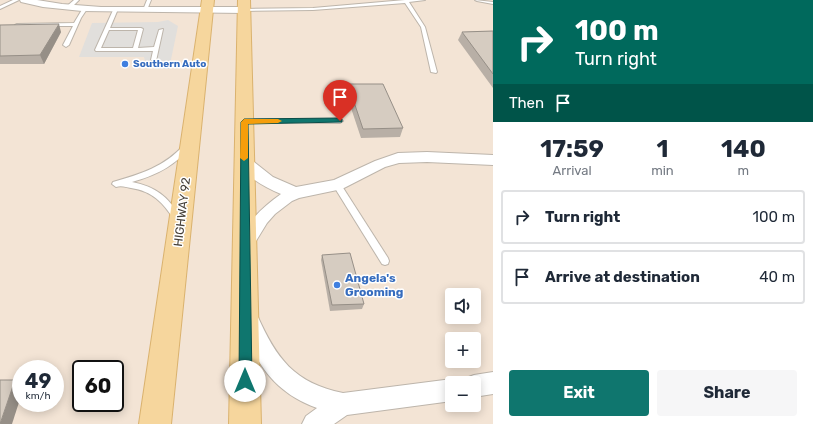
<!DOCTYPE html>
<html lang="en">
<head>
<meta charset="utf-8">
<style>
	:root { --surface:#fff; --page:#f6f6f7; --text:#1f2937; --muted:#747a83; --line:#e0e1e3; --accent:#0f766e }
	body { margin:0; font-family:Rubik,sans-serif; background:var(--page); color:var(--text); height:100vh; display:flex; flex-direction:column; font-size:15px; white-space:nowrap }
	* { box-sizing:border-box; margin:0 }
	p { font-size:13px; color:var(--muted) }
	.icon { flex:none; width:22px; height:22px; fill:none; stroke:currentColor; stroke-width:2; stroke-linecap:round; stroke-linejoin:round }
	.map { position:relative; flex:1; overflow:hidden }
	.side { display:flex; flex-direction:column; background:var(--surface); width:320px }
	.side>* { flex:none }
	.hud { background:#00695c; color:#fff; overflow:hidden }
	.tools { position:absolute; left:445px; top:288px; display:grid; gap:8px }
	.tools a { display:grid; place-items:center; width:36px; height:36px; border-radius:4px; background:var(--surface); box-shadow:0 2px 10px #0003; font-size:20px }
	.speed { position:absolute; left:12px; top:360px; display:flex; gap:8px; font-size:20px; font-weight:700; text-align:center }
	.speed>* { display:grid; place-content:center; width:52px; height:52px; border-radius:50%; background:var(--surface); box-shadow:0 2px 10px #0003; line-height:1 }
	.speed small { font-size:10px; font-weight:400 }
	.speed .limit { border:2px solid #111; border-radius:6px; background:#fff; color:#111 }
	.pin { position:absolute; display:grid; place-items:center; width:34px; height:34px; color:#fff; margin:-41px -17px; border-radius:50% 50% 50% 0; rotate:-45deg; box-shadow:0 0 4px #0007 }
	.pin .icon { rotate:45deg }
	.me { position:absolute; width:44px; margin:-22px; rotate:0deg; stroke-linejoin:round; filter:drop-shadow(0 0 3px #0008) }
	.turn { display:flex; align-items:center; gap:14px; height:84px; padding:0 16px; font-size:18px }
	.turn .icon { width:52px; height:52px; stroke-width:2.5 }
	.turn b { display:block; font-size:28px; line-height:34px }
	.then { display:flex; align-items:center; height:38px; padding:0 16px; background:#0003; gap:8px; font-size:15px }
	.eta { display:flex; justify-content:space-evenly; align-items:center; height:68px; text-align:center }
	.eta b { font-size:24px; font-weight:700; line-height:28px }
	.action { display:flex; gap:8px; margin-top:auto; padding:8px 16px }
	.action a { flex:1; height:46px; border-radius:4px; background:var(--accent); color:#fff; font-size:16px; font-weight:700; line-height:46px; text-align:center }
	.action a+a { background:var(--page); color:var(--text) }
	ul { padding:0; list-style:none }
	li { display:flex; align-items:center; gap:12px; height:54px; margin:0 8px 6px; padding:0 8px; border:2px solid var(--line); border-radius:4px }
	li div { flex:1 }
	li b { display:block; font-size:15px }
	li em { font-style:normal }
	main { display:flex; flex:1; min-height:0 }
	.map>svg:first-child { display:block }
</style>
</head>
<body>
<main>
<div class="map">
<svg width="493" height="424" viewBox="0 0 493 424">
	<rect width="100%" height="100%" fill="#f2eee8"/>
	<path fill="#f3e4d5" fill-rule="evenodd" d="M0,0h493v424h-493zM452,295h22v22h-22zM452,339h22v22h-22zM21,369h34v34h-34zM81,369h34v34h-34zM452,383h22v22h-22z"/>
	<polygon fill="#e1dfdc" points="168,20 178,26 169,69 155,69 156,61 145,61 144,57 79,57 92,23 158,22"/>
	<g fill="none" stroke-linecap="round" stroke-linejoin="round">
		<g stroke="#bdb5ab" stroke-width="2">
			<g id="service">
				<polygon points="13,0 19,0 0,9 0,6"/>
				<polygon points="74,0 79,0 70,9 66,9 66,7"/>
				<polygon points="147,0 151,0 147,10 143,10"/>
				<polygon points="405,0 425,0 409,2 425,27 437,72 436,73 431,72 421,27 405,3 313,10 244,11 242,10 244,9 313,8"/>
				<polygon points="475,0 493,2 493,4 477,1"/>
				<polygon points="83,8 87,9 81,18 69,45 66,47 63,45 73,26 17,26 15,25 17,24 74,23"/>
				<path d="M114,8l4,1 -8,19h31l2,1 -5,19 16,-1 5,-17 4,-1 -7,32 -5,-1 2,-9h-57l-1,-1zM109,30h29l-5,18h-32z"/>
				<polygon points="244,119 340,119 343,121 340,123 242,122 242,120"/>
				<path d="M184,145h2l3,2c-13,19 -35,29 -57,35 24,5 35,14 48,34l1,2 -1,2h-6c-10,-17 -22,-29 -43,-32 -5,-1 -10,-3 -15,-1l-4,-3 1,-2c28,-8 51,-15 71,-37z"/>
				<polygon points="337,182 340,183 388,258 389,261 388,264 385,265 382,264 333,185"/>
			</g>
		</g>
		<g stroke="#bdb5ab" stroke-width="2">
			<g id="minor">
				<polygon points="20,0 37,0 62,4 101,7 244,7 249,10 244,13 82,11 43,7 21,2"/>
				<path d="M427,152l66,3v10l-66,-3 -28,1 -14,4 -43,22 -43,9 -7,3 -17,13 -8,9 -16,26 -6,2 -6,-2 -3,-5c12,-22 25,-36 45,-50 -17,-7 -35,-17 -44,-33l2,-3 5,-2 5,2 24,19 23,10 38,-7 41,-19 23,-8z"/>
				<path d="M250,312l7,3c19,43 37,68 86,78l109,-14 8,4h-8v18l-105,14 -13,9h-32l4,-8 11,-8c-44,-16 -61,-45 -77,-87l3,-6z"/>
				<polygon points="493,372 493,394 474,397 474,383 464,383 466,378 474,375"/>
			</g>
		</g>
		<g stroke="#dab26e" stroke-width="2">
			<g id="primary">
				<polygon points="202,0 214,0 171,424 139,424"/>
				<polygon points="238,0 250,0 261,424 229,424"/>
			</g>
		</g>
		<use href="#service" fill="#fff" fill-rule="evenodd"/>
		<use href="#minor" fill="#fff" fill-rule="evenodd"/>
		<use href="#primary" fill="#f6d69d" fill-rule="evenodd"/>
	</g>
	<g fill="#b8afa6">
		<polygon points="0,25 61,32 44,64 0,64"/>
		<polygon points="493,31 493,88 458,40 462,32"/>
		<polygon points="348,84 403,128 400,137 361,138 346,93"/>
		<polygon points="322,255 364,304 362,309 330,311 321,260"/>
	</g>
	<g fill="#968f87">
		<polygon points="59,24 61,32 44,64 40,55"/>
		<polygon points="15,380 21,386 21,396 12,424 0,424"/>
	</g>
	<g fill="#d6ccc1" stroke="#968f87">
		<polygon points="59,24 40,55 0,56 0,25"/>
		<polygon points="493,31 493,74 462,32"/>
		<polygon points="348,84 383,84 403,128 363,129"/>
		<polygon points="350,253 364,304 332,305 322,255"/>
		<polygon points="0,380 15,380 0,424"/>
	</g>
	<polygon fill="#0f766e" stroke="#0a4d48" points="340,118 342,119 342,122 248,124 252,381 250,385 245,387 241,385 239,381 241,122 244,119"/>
	<polygon fill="#f59e0b" points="244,119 278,119 282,121 278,123 248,124 248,158 244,161 240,158 241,122"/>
	<g fill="#3f7fe0" stroke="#fff" stroke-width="1.5">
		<circle cx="125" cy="64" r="4"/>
		<circle cx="337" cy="285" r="4"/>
	</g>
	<g text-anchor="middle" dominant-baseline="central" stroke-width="3" stroke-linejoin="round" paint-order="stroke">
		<g font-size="10" font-weight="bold" fill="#366cbe" stroke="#fff" text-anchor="start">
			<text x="133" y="64">Southern Auto</text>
		</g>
		<g font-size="12" fill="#453f37" stroke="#fff">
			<text transform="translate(182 212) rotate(-83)">HIGHWAY 92</text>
		</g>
		<g font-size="12" font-weight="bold" fill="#366cbe" stroke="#fff" text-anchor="start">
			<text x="345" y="278">Angela's<tspan x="345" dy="14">Grooming</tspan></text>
		</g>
	</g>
</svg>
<div class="tools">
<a><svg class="icon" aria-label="sound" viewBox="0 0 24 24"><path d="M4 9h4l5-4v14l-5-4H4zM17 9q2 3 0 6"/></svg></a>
<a>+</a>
<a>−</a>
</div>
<div class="speed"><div>49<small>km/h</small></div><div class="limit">60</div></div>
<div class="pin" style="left:340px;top:121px;background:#d93025"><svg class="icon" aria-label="arrive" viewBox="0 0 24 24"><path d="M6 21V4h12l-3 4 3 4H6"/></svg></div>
<svg class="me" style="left:245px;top:381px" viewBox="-20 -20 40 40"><circle r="19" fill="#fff"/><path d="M0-13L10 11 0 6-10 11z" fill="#0f766e"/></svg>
</div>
<section class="side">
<div class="hud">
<div class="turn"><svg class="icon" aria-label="right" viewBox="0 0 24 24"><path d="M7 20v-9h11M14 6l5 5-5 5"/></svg><div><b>100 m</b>Turn right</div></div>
<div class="then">Then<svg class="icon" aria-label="arrive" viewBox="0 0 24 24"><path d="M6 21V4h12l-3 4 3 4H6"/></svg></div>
</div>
<div class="eta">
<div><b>17:59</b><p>Arrival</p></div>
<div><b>1</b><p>min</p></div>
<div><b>140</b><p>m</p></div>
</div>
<ul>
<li><svg class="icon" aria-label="right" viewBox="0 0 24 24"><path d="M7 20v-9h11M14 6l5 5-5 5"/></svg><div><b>Turn right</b></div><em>100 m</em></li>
<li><svg class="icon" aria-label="arrive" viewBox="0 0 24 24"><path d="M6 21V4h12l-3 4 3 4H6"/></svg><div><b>Arrive at destination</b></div><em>40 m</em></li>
</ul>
<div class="action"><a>Exit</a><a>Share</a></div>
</section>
</main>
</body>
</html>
